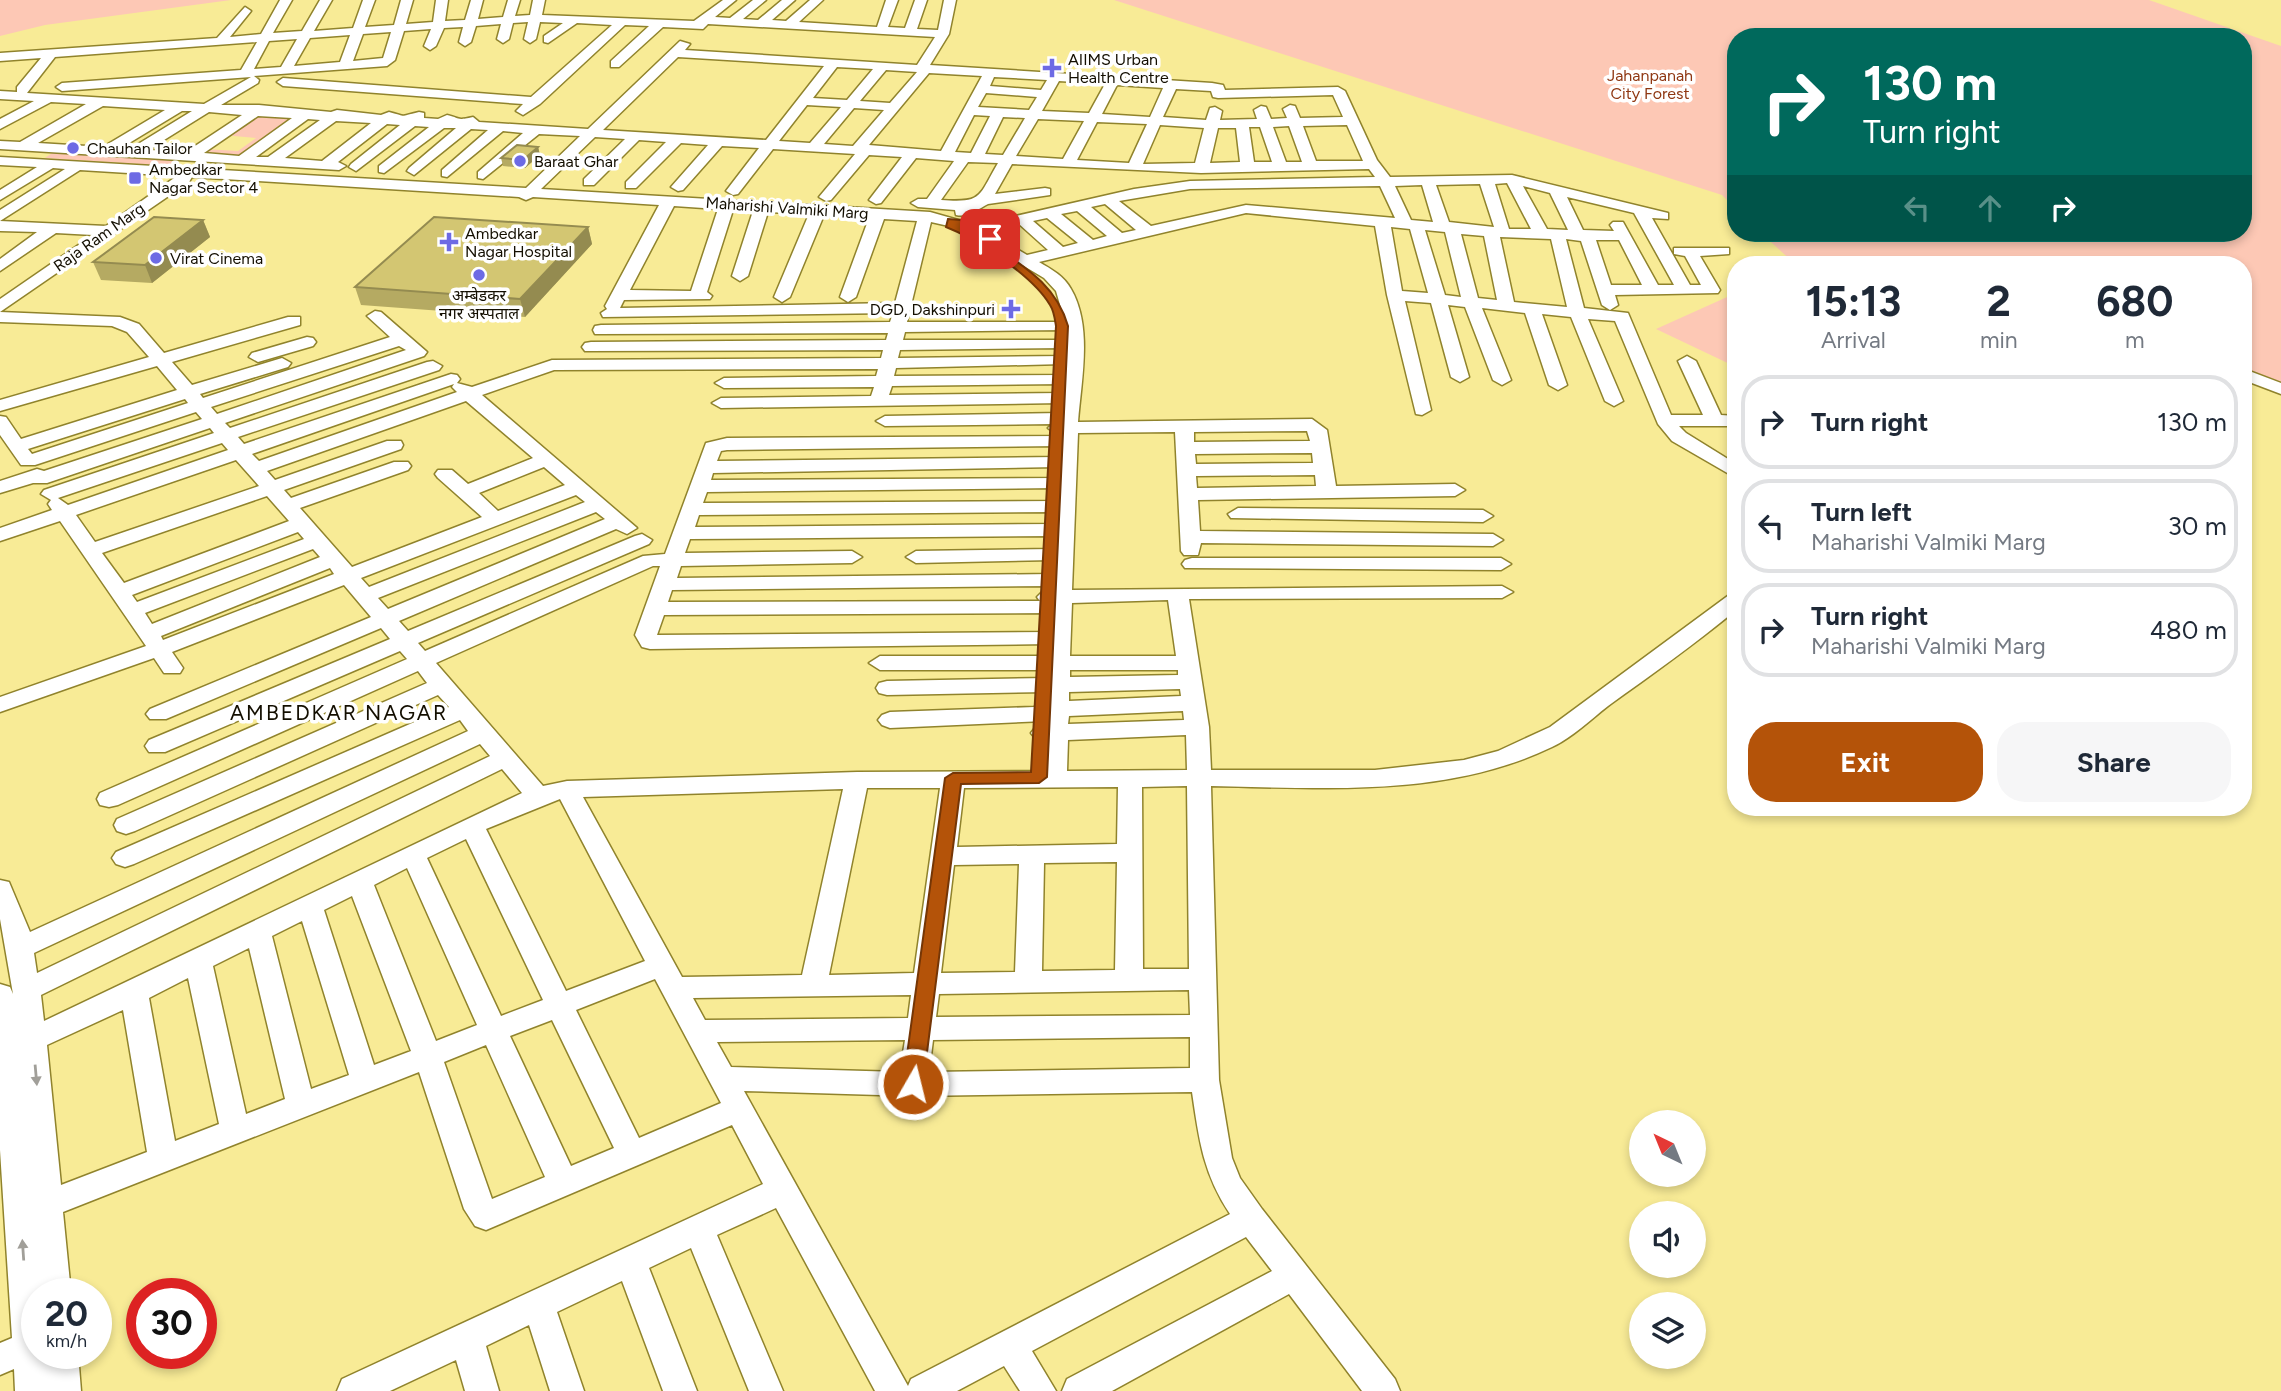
<!DOCTYPE html>
<html lang="en">
<head>
<meta charset="utf-8">
<style>
	:root { --surface:#fff; --page:#f6f6f7; --text:#1f2937; --muted:#747a83; --line:#e0e1e3; --accent:#b45309 }
	body { margin:0; font-family:Figtree,"Noto Sans Devanagari",sans-serif; background:var(--page); color:var(--text); height:100vh; display:flex; flex-direction:column; font-size:26px; white-space:nowrap }
	* { box-sizing:border-box; margin:0 }
	p { font-size:23px; color:var(--muted) }
	.icon { flex:none; width:38px; height:38px; fill:none; stroke:currentColor; stroke-width:2; stroke-linecap:round; stroke-linejoin:round }
	.map { position:relative; flex:1; overflow:hidden }
	.side { position:absolute; left:1727px; top:256px; width:525px; height:560px; display:flex; flex-direction:column; background:var(--surface); border-radius:28px; box-shadow:0 4px 10px #0003 }
	.side>* { flex:none }
	.banner { position:absolute; left:1727px; top:28px; width:525px; height:214px; border-radius:28px; box-shadow:0 4px 10px #0003; background:#00695c; color:#fff; overflow:hidden }
	.needle { width:46px; rotate:317deg }
	.fabs { position:absolute; left:1629px; top:1110px; display:grid; gap:14px }
	.fabs a { display:grid; place-items:center; width:77px; height:77px; border-radius:50%; background:var(--surface); box-shadow:0 4px 10px #0003; font-size:35px }
	.speed { position:absolute; left:21px; top:1278px; display:flex; gap:14px; font-size:35px; font-weight:700; text-align:center }
	.speed>* { display:grid; place-content:center; width:91px; height:91px; border-radius:50%; background:var(--surface); box-shadow:0 4px 10px #0003; line-height:1 }
	.speed small { font-size:18px; font-weight:400 }
	.speed .limit { border:10px solid #d22; background:#fff; color:#111 }
	.pin { position:absolute; display:grid; place-items:center; width:60px; height:60px; color:#fff; margin:-30px; border-radius:14px; box-shadow:0 4px 10px #0006 }
	.me { position:absolute; width:77px; margin:-38px; rotate:8deg; stroke-linejoin:round; filter:drop-shadow(0 0 5px #0008) }
	.turn { display:flex; align-items:center; gap:24px; height:147px; padding:0 21px; font-size:32px }
	.turn .icon { width:91px; height:91px; stroke-width:2.5 }
	.turn b { display:block; font-size:49px; line-height:60px }
	.lanes { display:flex; align-items:center; height:66px; padding:0 21px; background:#0003; justify-content:center; gap:35px; direction:ltr }
	.lanes .off { opacity:.35 }
	.eta { display:flex; justify-content:space-evenly; align-items:center; height:119px; text-align:center }
	.eta b { font-size:42px; font-weight:700; line-height:49px }
	.button { display:flex; gap:14px; margin-top:auto; padding:14px 21px }
	.button a { flex:1; height:80px; border-radius:28px; background:var(--accent); color:#fff; font-size:28px; font-weight:700; line-height:80px; text-align:center }
	.button a+a { background:var(--page); color:var(--text) }
	ul { padding:0; list-style:none }
	li { display:flex; align-items:center; gap:21px; height:94px; margin:0 14px 10px; padding:0 7px; border:4px solid var(--line); border-radius:28px }
	li div { flex:1 }
	li b { display:block; font-size:26px }
	li em { font-style:normal }
	.map>svg:first-child { display:block }
</style>
</head>
<body>
<div class="map">
<svg width="2281" height="1391" viewBox="0 0 2281 1391">
	<rect width="100%" height="100%" fill="#f8eb96"/>
	<g fill="#fdc8b5">
		<polygon points="0,0 231,0 45,25 0,36"/>
		<polygon points="1114,0 2149,0 2281,46 2281,382 2244,368 2244,264 1795,264 1761,233 2244,233 2244,37 1736,37 1736,209 1722,195"/>
		<polygon points="256,113 303,116 241,159 193,156 204,149 238,151 256,138 223,135"/>
		<polygon points="58,149 183,157 171,166 45,158"/>
		<polygon points="1736,293 1736,367 1656,329"/>
	</g>
	<g fill="none" stroke-linecap="round" stroke-linejoin="round">
		<g stroke="#90832c" stroke-width="3">
			<g id="minor">
				<path d="M280,0h12l-19,33 29,-2 18,-31h12l-18,31 39,-3 10,-28h12l-10,27 29,-2 7,-25h12l-7,24 27,-2 3,-22h12l-3,21 20,-1 6,-20h12l-5,19 25,-2 5,-17h12l-5,16 15,-1 3,-15h12l-3,15 152,6 29,-21h13l-21,17 15,1 23,-18h13l-23,19 15,1 24,-20h13l-23,20 14,1 24,-21h13l-24,22 78,5 9,-27h12l-10,27 17,1 10,-28h12l-10,29 21,1 6,-30h12l-7,34 -19,31 282,18 11,2 2,5 113,-3 7,4 32,69 13,17 122,-2 156,38v6l-16,-1 38,67h11l-16,-29 -11,-2v-6h55v6l-29,2 20,34 -2,3 -103,2 3,10 -8,5 -8,-5 -21,-64 -15,-2 18,69 44,5 43,102h32l-25,-54 9,-5 9,5 25,54 15,1v10h-57l7,7 50,31v14l-64,-37 -14,-17 -43,-103 -27,-2 35,82 -9,5 -9,-5 -34,-84 -29,-3 25,71 -9,5 -9,-5 -24,-72 -43,-5 29,72 -9,5 -9,-5 -28,-73 -17,-2 21,72 -9,5 -9,-5 -20,-74 -26,-2 26,109 -9,5 -6,-1 -29,-119 -12,-69 -129,-13 -207,49c12,7 25,14 32,27 22,38 10,92 7,133l234,-3 15,11 9,56 119,-2 10,6 -10,6 -257,4 2,31 293,3 10,6 -10,6 -292,-3 -3,12h-14l-3,-4 -6,-119 -97,1 -6,157 430,-4 11,6 -11,6 -313,1 20,128 2,43h164l89,-10 34,-9 52,-24 179,-132 7,-2v17c-41,34 -85,65 -128,96 -18,14 -35,31 -56,41 -106,51 -227,41 -341,39l8,294 13,78 8,20 22,31 133,170 5,12h-38l-73,-97 -177,97h-50l5,-12 205,-108 -26,-34 -214,114 24,40h-36l-16,-25 -47,25h-82l-99,-183 -59,27 66,156h-34l-58,-143 -42,20 48,123h-34l-41,-110 -65,31 27,79h-34l-21,-66 -43,21 13,45h-34l-9,-31 -66,31h-53l5,-12 421,-195 -31,-59 -246,105 -11,-4 -11,-17 -45,-137 -356,140 8,81h-34v60h41l3,38h-66l-1,-22 -14,6v-32l12,-5 -12,-188v-166l10,3 3,7 -13,-75v-39l9,2 21,50 438,-201 -8,-11 -326,144 -9,3 -9,-3 -4,-6 4,-6 333,-145 -11,-12 -303,136 -9,3 -9,-3 -3,-6 3,-6 310,-136 -9,-12 -300,134 -9,2 -9,-2 -3,-6 3,-6 307,-134 -7,-8 -235,101h-16l-4,-6 4,-6 241,-101 -9,-11 -215,91h-16l-4,-5 4,-5 221,-92 -27,-32 -172,67 11,16 -3,5h-16l-10,-15 -154,54v-15l146,-51 -86,-125 -60,20v-13l52,-18 -4,-6 3,-4 -10,-6 3,-4 170,-57 -4,-5 -163,55h-14l-33,10v-12l37,-12 7,2 158,-52 -6,-7 -161,53h-14l-21,-30v-19l6,1 15,22 156,-49 -20,-24 -157,45v-11l149,-43 -22,-25 -15,-6 -112,-4v-10l120,5 19,7 25,29 124,-36h12v8l-128,37 20,23 90,-27 9,5 -3,4 -88,27 3,4 187,-61 -23,-21 8,-5 6,1 46,40 -3,4 -199,67 5,5 197,-66 6,-1 9,5 -3,4 -201,67 6,7 207,-70 6,1 3,4 -3,4 15,4 80,-27 329,-2 2,-8 -298,1 -3,-4 3,-4 6,-1 295,-2 2,-7 -293,1 -2,-4 2,-4 6,-1 289,-3 3,-9 -290,4 -2,-4 6,-4 -2,-3 54,-101 -126,-8 -7,3 -7,-3 -327,-20 -3,5 -189,130v-13l93,-64 -37,-2 -56,38v-12l37,-27 -37,-1v-21l65,-41 -12,-1 -53,32v-10l37,-23 -37,-2v-8l526,31 54,-52 -41,-2 -56,45 -5,-1v-6l45,-39 -20,-2 -56,46 -5,-1v-6l46,-40 -17,-1 -57,46 -7,-4 2,-3 47,-40h-12l-60,45 -5,-1v-6l50,-39 -14,-1 -59,45 -7,-4 2,-3 49,-39 -13,-1 -49,38 8,4 -7,4 -339,-21v-8l20,1 66,-38 -35,-2 -51,27v-10l34,-18 -34,-2v-8l17,1v-5l24,-29 -41,3v-8l217,-15 28,-31 6,4 -21,26 31,-3zM528,22l-4,17 6,4 6,-4 4,-17 23,1 -19,13v6l4,1 29,-20 35,2 -81,72 -248,-19 -6,4 6,4 240,18 -7,7 7,4 17,-11 85,-79 24,1 -38,35v6h8l44,-40 40,2 5,-5 227,13 -18,28 -232,-15 5,-6 -10,-3 -92,88 -109,-7 -6,-5c-18,4 -12,1 -26,-2l-9,4 -14,-1v-5l-5,-1c-22,5 -10,5 -30,0l-8,3 -44,-5 -6,2 -72,-7h-38l37,-22 1,-3 -5,-4 133,-10 8,-6 9,-29 27,-2 -7,17 6,4 6,-4 8,-18 19,-1 -4,15 6,4 6,-4 5,-16 25,-2 -4,15 6,4 6,-4 4,-16zM391,32l-8,26 -30,3 10,-27zM350,35l-10,27 -46,4 16,-28zM297,39l-16,28 -27,2 15,-28zM257,42l-16,28 -179,13 -6,4 6,4 189,-14 -47,27 -177,-11 28,-36zM678,57l146,9 -58,74 -163,-10zM837,67l36,2 -26,31 -34,-2zM886,70l31,2 -27,31 -30,-2zM929,73l53,3 -41,75 -72,-6zM994,77l53,3 -6,10 -51,-4zM1059,81l46,3 -16,29 -47,-2zM1117,85l46,3 -13,29 -48,-3zM1176,89l35,2 2,6 5,1 115,-3 10,22 -43,1 -5,-12 -5,-1 -7,4 4,9 -16,1 -5,-12 -5,-1 -7,4 3,9 -37,1 2,-9 -7,-4 -5,1 -4,12 -43,-3zM986,93l51,4 -8,13 -51,-3zM807,105l34,2 -31,36 -31,-2zM103,106l62,4 -62,37 -65,-4zM854,108l30,2 -31,36 -29,-2zM182,111h10l-62,38 -9,-1zM209,112l33,3 -56,37 -38,-2zM974,115l16,1 -19,37 -16,-1zM258,116l34,2 -53,38 -35,-3zM1003,117l22,1 -22,37 -18,-1zM308,119l12,1 -52,37h-12zM1038,119l46,2 -21,38 -47,-3zM336,121l35,2 -49,38 -37,-3zM1097,122l50,2 -18,39 -52,-3zM1160,125l44,3 -9,35 -52,1zM1347,125l16,36h-47l-13,-35zM1289,126l13,36h-16l-13,-35zM1249,127h11l12,35h-18zM1218,128h18l4,34 -30,1zM595,137l30,2 -41,40v6h10l45,-45 27,2 -40,40v6h10l45,-45 27,2 -37,42 7,4 5,-1 39,-44 37,2 -33,43 7,4 5,-1 35,-45 82,5 -36,43 7,4 5,-1 38,-45 33,2 -33,43 7,4 5,-1 35,-45 38,3 -27,38h-9l-7,4 7,4 37,3 1,5c12,3 22,-6 32,-11l62,-9v-6l-5,-1 -50,6 17,-30 189,9 168,-4 6,8 -185,4 -56,8 -158,36 -46,-13 -389,-23zM968,162l30,1c-20,34 -15,40 -57,37zM80,170l97,6 -71,50 -106,-5zM1507,183l24,46h-22l-14,-45zM1480,184l14,43 -45,-5 -13,-37zM1422,185l11,37 -22,-2 -16,-34zM1380,186l15,32 -149,-13 -95,21 -32,-25 71,-12zM1523,186l27,7 18,37 -21,-1zM1567,197l67,16 40,72h-16l-35,-63h-10l-3,3 4,6 -31,-1zM1105,204l31,26 -14,3 -31,-26zM674,206l44,3 -27,82 -61,-1zM733,210l20,1 -21,65 8,5 8,-5 20,-64 41,2 -35,83 8,5 8,-5 34,-82 45,3 -29,79 8,5 8,-5 28,-78 33,2 -22,82 -275,5 4,-8 86,-1 2,-3 -5,-4zM1077,211l30,25 -14,4 -32,-26zM1047,218l31,25 -15,4 -30,-26zM931,222l31,7 82,49 12,13 9,31h-158zM1019,224l29,26 -21,5 -40,-24zM1391,227l19,2 18,64 -26,-2zM1425,230l20,2 16,65 -16,-2zM1461,234l23,2 13,64 -19,-2zM1500,237l51,2 16,68 -53,-5zM1596,240h23l23,45h-31zM1066,330v10h-163l2,-8zM399,346l7,4 -189,64 -6,-7zM1065,348v8l-167,2 2,-8zM1064,364l-1,11 -169,1 2,-8zM878,369l-2,7 -152,2 -9,5 9,5 150,-1 -3,9 -150,2 -9,5 9,5 340,-5v10l-176,3 -9,5 9,5 168,-2 -5,4 11,8 -332,2 -21,5 -41,111 -22,2 -218,95 -7,-8 231,-99 3,-4 -10,-6 -7,2 -227,95 -9,-10 217,-92 11,5 10,-6 -155,-133 72,-25zM454,384l-2,3 5,5 -198,69 -7,-7zM1063,384l-1,9 -173,2 3,-9zM185,399l3,4 -156,51 -4,-5zM466,401l67,57 -65,26 -16,-14h-14l-3,4 3,4 44,39 -130,50 -52,-59 108,-38 3,-4 -3,-4h-14l-103,36 -7,-8 117,-41 2,-4 -2,-4h-14l-112,39 -8,-9zM1307,431l3,10 -116,1v-10zM222,443l6,7 -160,55 -10,-7zM1058,446l-1,11 -340,4 4,-10 6,-1zM1312,453l1,10 -117,1 -1,-10zM236,460l23,26 -164,56 -19,-27zM544,467l21,18 -67,26 -19,-18zM1057,467l-1,11 -345,2 2,-7zM1315,475l1,11 -119,2 -1,-12zM1055,488v13l-352,2 4,-11zM576,495l9,7 -216,85 -8,-9zM267,496l22,25 -165,62 -22,-30zM596,512l9,7 -217,90 -10,-11zM1054,512v12l-359,3 4,-12zM298,532l6,7 -167,63 -5,-7zM1053,536v13l-137,2 -10,6 10,6 136,-3v14l-375,4 4,-12 171,-3 10,-6 -10,-6 -167,2 5,-14zM313,549l7,8 -168,67 -7,-11zM653,566h7l-25,69 7,12 8,2 399,-5 -1,12h-168l-11,7 11,7h168l-1,8 -160,3 -8,2 -3,5 3,5 8,2 160,-3 -1,10 -12,5 -144,5 -8,3 -4,5 4,5 8,3 155,-7v4l-10,3 -4,5 4,5 10,3 -2,30 -186,1 -290,9 -24,5 -107,-123zM330,568l4,6 -171,66 -2,-4zM1051,586v5l-10,2 -4,4 3,4 -372,1 4,-12zM1168,600l8,56h-106l2,-53zM1050,613l-1,19 -392,3 7,-20zM1070,670h108v5l-108,2zM1180,689l1,7 -112,5v-9zM1183,711l1,9 -116,4 1,-8zM1186,735l1,35 -120,1 1,-31zM480,744l10,12 -453,217 -3,-20zM502,769l20,24 -478,228 -3,-26zM1187,786l2,183h-46l-1,-182zM1118,787l-1,57 -160,3 7,-59zM867,788h73l-26,185 -85,2zM843,789l-41,186 -120,2 -99,-180zM560,799l85,162 -79,30 -80,-162zM466,839l77,161 -42,16 -74,-158zM1117,862l-2,108 -73,1 2,-108zM1019,864l-4,108 -74,1 13,-108zM407,868l70,157 -41,16 -62,-156zM352,896l59,155 -37,14 -50,-155zM302,921l47,154 -38,14 -39,-153zM249,948l36,151 -39,15 -33,-148zM188,978l31,146 -44,17 -26,-143zM655,979l66,124 -82,35 -63,-128zM1189,990l1,25 -254,2 3,-23zM911,995l-3,23 -203,2 -12,-22zM123,1010l24,142 -86,33 -14,-140zM552,1020l62,128 -43,18 -61,-130zM1190,1037v31l-261,4 4,-32zM905,1040l-5,32 -169,-5 -14,-25zM486,1045l59,132 -53,22 -48,-137zM744,1091l169,5 279,-4c7,48 11,81 38,122l-319,165 -3,7z"/>
				<polygon points="307,337 313,338 316,342 313,346 258,362 249,357 252,353"/>
				<polygon points="2244,369 2281,383 2281,394 2244,380"/>
				<polygon points="1238,508 1483,510 1493,516 1483,522 1231,518 1228,514"/>
				<polygon points="1192,558 1501,558 1511,564 1501,570 1185,568 1182,564 1185,560"/>
			</g>
		</g>
		<use href="#minor" fill="#fff" fill-rule="evenodd"/>
	</g>
	<g fill="#b5aa62">
		<polygon points="538,147 540,155 525,168 503,166 501,158"/>
		<polygon points="203,220 210,237 152,283 101,280 93,262"/>
		<polygon points="588,227 592,244 525,317 361,305 355,287"/>
	</g>
	<g fill="#948b50">
		<polygon points="538,147 540,155 525,168 523,160"/>
		<polygon points="203,220 210,237 152,283 145,265"/>
		<polygon points="588,227 592,244 525,317 520,299"/>
	</g>
	<g fill="#d3c672" stroke="#948b50" stroke-width="2">
		<polygon points="517,145 538,147 523,160 501,158"/>
		<polygon points="154,217 203,220 145,265 93,262"/>
		<polygon points="434,217 588,227 520,299 355,287"/>
	</g>
	<defs><path id="oneway-solid" d="M-6-.8H1V-3.2L6.5 0L1 3.2V.8H-6Z" transform="scale(1.75)"/></defs>
	<g fill="#a19f99">
		<use href="#oneway-solid" transform="translate(36 1075) rotate(85)"/>
		<use href="#oneway-solid" transform="translate(23 1250) rotate(-94)"/>
	</g>
	<path fill="#b45309" stroke="#753606" stroke-width="2" d="M948,219l13,1 33,16v5l-5,1c34,24 67,42 79,84l-21,451 -8,6 -78,1 -38,300 -3,5h-14l-3,-5 42,-306 8,-5 78,-1 25,-446c-1,-6 -2,-15 -6,-21 -17,-29 -73,-66 -104,-78z"/>
	<g fill="#6d6ae4" stroke="#fff" stroke-width="2.5">
		<path d="M1048.5 57.5h7v7h7v7h-7v7h-7v-7h-7v-7h7z"/>
		<circle cx="73" cy="148" r="7"/>
		<circle cx="520" cy="161" r="7"/>
		<rect x="128" y="171" width="14" height="14" rx="3.5"/>
		<path d="M445.5 231.5h7v7h7v7h-7v7h-7v-7h-7v-7h7z"/>
		<circle cx="156" cy="258" r="7"/>
		<circle cx="479" cy="275" r="7"/>
		<path d="M1007.5 298.5h7v7h7v7h-7v7h-7v-7h-7v-7h7z"/>
	</g>
	<g text-anchor="middle" dominant-baseline="central" stroke-width="7" stroke-linejoin="round" paint-order="stroke">
		<g font-size="16" fill="#130e00" stroke="#fff" text-anchor="start">
			<text x="1068" y="59">AIIMS Urban<tspan x="1068" dy="18">Health Centre</tspan></text>
			<text x="87" y="148">Chauhan Tailor</text>
			<text x="534" y="161">Baraat Ghar</text>
			<text x="149" y="169">Ambedkar<tspan x="149" dy="18">Nagar Sector 4</tspan></text>
			<text x="465" y="233">Ambedkar<tspan x="465" dy="18">Nagar Hospital</tspan></text>
			<text x="170" y="258">Virat Cinema</text>
			<text x="479" y="295" text-anchor="middle">अम्बेडकर<tspan x="479" dy="18">नगर अस्पताल</tspan></text>
			<text x="995" y="309" text-anchor="end">DGD, Dakshinpuri</text>
		</g>
		<g font-size="16" fill="#8f3712" stroke="#fff">
			<text x="1650" y="75">Jahanpanah<tspan x="1650" dy="18">City Forest</tspan></text>
		</g>
		<g font-size="16" fill="#130e00" stroke="#fff">
			<text transform="translate(787 208) rotate(4)">Maharishi Valmiki Marg</text>
			<text transform="translate(99 237) rotate(-35)">Raja Ram Marg</text>
		</g>
		<g font-size="21" letter-spacing="2" fill="#130e00" stroke="#fff">
			<text x="339" y="712">AMBEDKAR NAGAR</text>
		</g>
	</g>
</svg>
<div class="fabs">
<a><svg class="needle" viewBox="-14 -14 28 28"><path d="M0-13l5 13h-10z" fill="#e53935"/><path d="M0 13l5-13h-10z" fill="#747a83"/></svg></a>
<a><svg class="icon" aria-label="sound" viewBox="0 0 24 24"><path d="M4 9h4l5-4v14l-5-4H4zM17 9q2 3 0 6"/></svg></a>
<a><svg class="icon" aria-label="layers" viewBox="0 0 24 24"><path d="M12 4l9 5-9 5-9-5zM3 14l9 5 9-5"/></svg></a>
</div>
<div class="speed"><div>20<small>km/h</small></div><div class="limit">30</div></div>
<div class="pin" style="left:990px;top:239px;background:#d93025"><svg class="icon" aria-label="arrive" viewBox="0 0 24 24"><path d="M6 21V4h12l-3 4 3 4H6"/></svg></div>
<svg class="me" style="left:913px;top:1084px" viewBox="-20 -20 40 40"><circle r="17" fill="#b45309" stroke="#fff" stroke-width="3"/><path d="M0-11L8 9 0 5-8 9z" fill="#fff"/></svg>
<div class="banner">
<div class="turn"><svg class="icon" aria-label="right" viewBox="0 0 24 24"><path d="M7 20v-9h11M14 6l5 5-5 5"/></svg><div><b>130 m</b>Turn right</div></div>
<div class="lanes"><svg class="icon off" aria-label="left" viewBox="0 0 24 24"><path d="M17 20v-9H6M10 6l-5 5 5 5"/></svg><svg class="icon off" aria-label="ahead" viewBox="0 0 24 24"><path d="M12 20V5M6 11l6-6 6 6"/></svg><svg class="icon" aria-label="right" viewBox="0 0 24 24"><path d="M7 20v-9h11M14 6l5 5-5 5"/></svg></div>
</div>
<section class="side">
<div class="eta">
<div><b>15:13</b><p>Arrival</p></div>
<div><b>2</b><p>min</p></div>
<div><b>680</b><p>m</p></div>
</div>
<ul>
<li><svg class="icon" aria-label="right" viewBox="0 0 24 24"><path d="M7 20v-9h11M14 6l5 5-5 5"/></svg><div><b>Turn right</b></div><em>130 m</em></li>
<li><svg class="icon" aria-label="left" viewBox="0 0 24 24"><path d="M17 20v-9H6M10 6l-5 5 5 5"/></svg><div><b>Turn left</b><p>Maharishi Valmiki Marg</p></div><em>30 m</em></li>
<li><svg class="icon" aria-label="right" viewBox="0 0 24 24"><path d="M7 20v-9h11M14 6l5 5-5 5"/></svg><div><b>Turn right</b><p>Maharishi Valmiki Marg</p></div><em>480 m</em></li>
</ul>
<div class="button"><a>Exit</a><a>Share</a></div>
</section>
</div>
</body>
</html>
